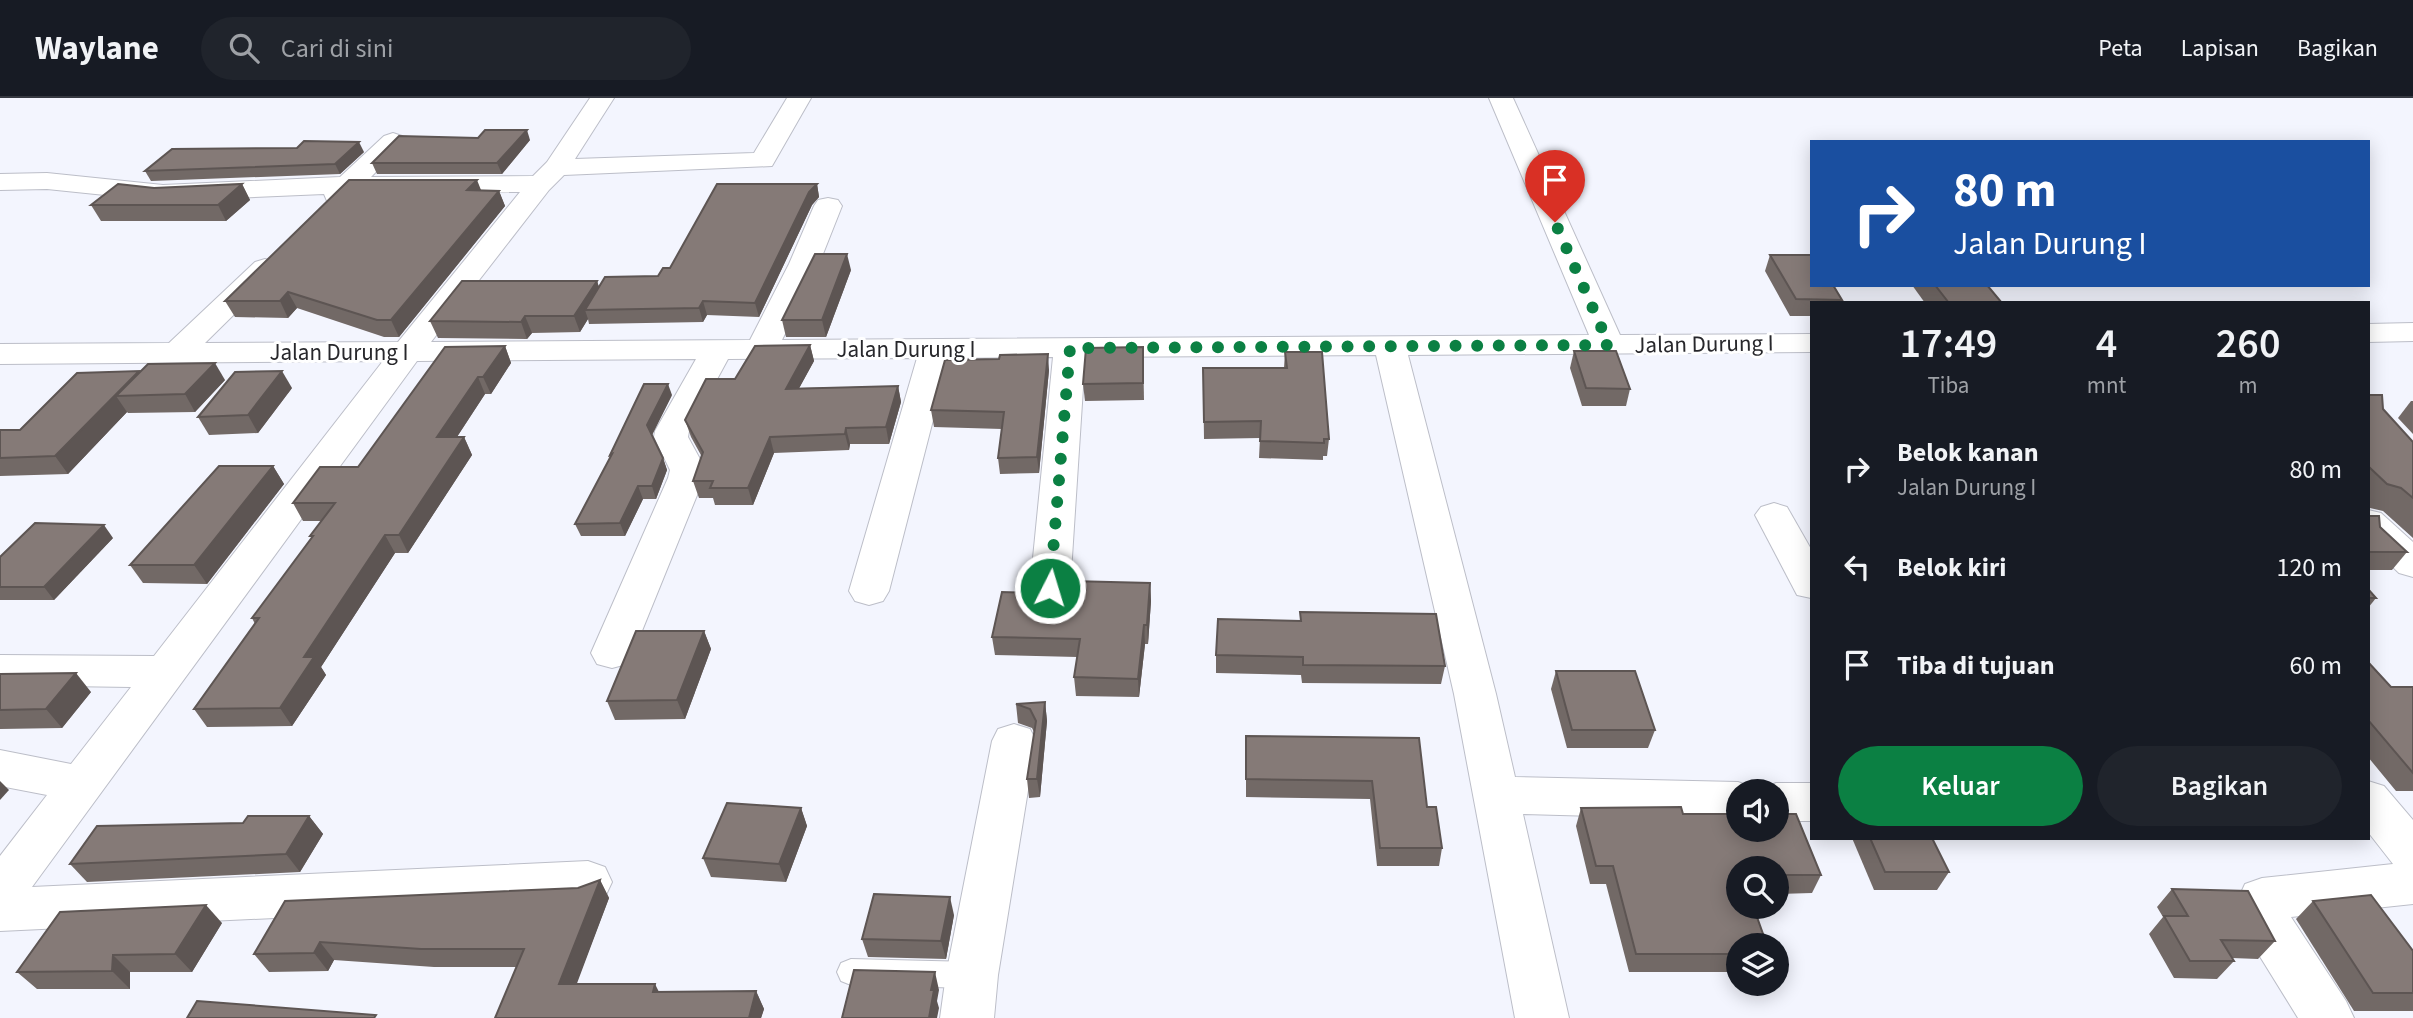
<!DOCTYPE html>
<html lang="id">
<head>
<meta charset="utf-8">
<style>
	:root { --surface:#171b24; --page:#20242c; --text:#f1f3f6; --muted:#9ea1a6; --line:#363941; --accent:#0b8043 }
	body { margin:0; font-family:"Source Sans 3",sans-serif; background:var(--page); color:var(--text); height:100vh; display:flex; flex-direction:column; font-size:26px; white-space:nowrap }
	* { box-sizing:border-box; margin:0 }
	p { font-size:23px; color:var(--muted) }
	.icon { flex:none; width:38px; height:38px; fill:none; stroke:currentColor; stroke-width:2; stroke-linecap:round; stroke-linejoin:round }
	.map { position:relative; flex:1; overflow:hidden }
	.panel { position:absolute; left:1810px; top:203px; width:560px; height:539px; display:flex; flex-direction:column; background:var(--surface); border-radius:0px; box-shadow:0 4px 18px #0003 }
	.panel>* { flex:none }
	.hud { position:absolute; left:1810px; top:42px; width:560px; height:147px; border-radius:0px; box-shadow:0 4px 18px #0003; background:#1a4fa0; color:#fff; overflow:hidden }
	.controls { position:absolute; left:1726px; top:681px; display:grid; gap:14px }
	.controls a { display:grid; place-items:center; width:63px; height:63px; border-radius:50%; background:var(--surface); box-shadow:0 4px 18px #0003; font-size:35px }
	.pin { position:absolute; display:grid; place-items:center; width:60px; height:60px; color:#fff; margin:-72px -30px; border-radius:50% 50% 50% 0; rotate:-45deg; box-shadow:0 0 7px #0007 }
	.pin .icon { rotate:45deg }
	.me { position:absolute; width:77px; margin:-38px; rotate:5deg; stroke-linejoin:round; filter:drop-shadow(0 0 5px #0008) }
	.turn { display:flex; align-items:center; gap:24px; height:147px; padding:0 28px; font-size:32px }
	.turn .icon { width:91px; height:91px; stroke-width:2.5 }
	.turn b { display:block; font-size:49px; line-height:60px }
	.eta { display:flex; justify-content:space-evenly; align-items:center; height:119px; text-align:center }
	.eta b { font-size:42px; font-weight:600; line-height:49px }
	.button { display:flex; gap:14px; margin-top:auto; padding:14px 28px }
	.button a { flex:1; height:80px; border-radius:42px; background:var(--accent); color:#fff; font-size:28px; font-weight:600; line-height:80px; text-align:center }
	.button a+a { background:var(--page); color:var(--text) }
	ul { padding:0; list-style:none }
	li { display:flex; align-items:center; gap:21px; height:98px; padding:0 28px }
	li div { flex:1 }
	li b { display:block; font-size:26px }
	li em { font-style:normal }
	header { display:flex; align-items:center; gap:42px; box-sizing:border-box; height:98px; padding:0 35px; background:var(--surface); border-bottom:2px solid var(--line) }
	header strong { font-size:33px }
	nav { display:flex; gap:38px; margin-inline-start:auto; font-size:24px }
	.search { width:490px; height:63px; background:var(--page); display:flex; align-items:center; gap:18px; box-sizing:border-box; padding:0 24px; border-radius:38px; color:var(--muted); font-size:26px }
	.map>svg:first-child { display:block }
</style>
</head>
<body>
<header>
<strong>Waylane</strong>
<div class="search"><svg class="icon" aria-label="search" viewBox="0 0 24 24"><circle cx="10" cy="10" r="6"/><path d="M15 15l6 6"/></svg>Cari di sini</div>
<nav><a>Peta</a><a>Lapisan</a><a>Bagikan</a></nav>
</header>
<div class="map">
<svg width="2413" height="920" viewBox="0 0 2413 920">
	<rect width="100%" height="100%" fill="#f3f5fe"/>
	<g fill="none" stroke-linecap="round" stroke-linejoin="round">
		<g stroke="#bcbec8" stroke-width="2">
			<polygon id="service" points="851,861 972,864 982,868 986,877 982,886 972,890 851,887 841,883 837,874 841,865"/>
		</g>
		<g stroke="#bcbec8" stroke-width="2">
			<g id="minor">
				<path d="M590,0h24l-39,61 179,-6 33,-55h24l-39,68 -208,9 -15,15 -118,152 319,-2 39,-76 25,-58 4,-6 10,-2 10,2 4,6 -23,58 -37,76 807,-5 -100,-237h24l107,237 191,-1v18l-403,3 88,339 19,83 223,5 16,6 2,3h-18v29l-215,-6 46,204h-54l-61,-324 -78,-339 -291,2 -15,231 -6,10 -14,4 -14,-4 -6,-10 23,-231 -104,1 -60,233 -6,10 -14,4 -14,-4 -6,-10 68,-233 -189,1 -39,72 -1,6 18,33 -2,8 -71,175 -6,11 -15,4 -15,-4 -6,-11 77,-175 2,-8 -16,-33 1,-6 41,-72 -279,2 -385,526 556,-26 17,6 7,15 -7,15 -17,6 -588,28v-75l47,-61 -47,-9v-36l71,14 60,-77 -131,-2v-30l154,1 229,-295 -383,3v-20l169,-1 86,-81 10,-3 10,3 5,6 -5,6 -70,69 193,-1 122,-150 -166,1c-8,9 -14,11 -27,8l-3,-7 -161,7 -116,-12 -47,1v-16l47,-1 116,12 177,-8 44,-41 9,-3 9,3 4,5 -35,36 162,-1 14,-14z"/>
				<polygon points="2413,225 2413,243 2368,244 2368,226"/>
				<polygon points="1774,405 1787,409 1811,451 1811,500 1797,497 1755,417 1761,409"/>
				<polygon points="2368,412 2381,415 2413,444 2413,479 2399,475 2368,445"/>
				<polygon points="1014,626 1030,631 1036,643 998,877 994,920 940,920 946,877 992,643 998,631"/>
				<polygon points="2368,683 2384,688 2413,722 2413,806 2291,819 2346,903 2354,920 2298,920 2246,836 2234,810 2245,786 2262,780 2393,766 2368,734"/>
				<polygon points="1776,685 1811,685 1811,723 1776,723 1776,693 1759,693"/>
			</g>
		</g>
		<use href="#service" fill="#fff" fill-rule="evenodd"/>
		<use href="#minor" fill="#fff" fill-rule="evenodd"/>
	</g>
	<g fill="#726966">
		<polygon points="478,40 530,42 502,76 377,76 372,65"/>
		<polygon points="364,54 340,76 151,83 145,73"/>
		<polygon points="242,86 250,102 226,123 101,123 91,107 154,90"/>
		<polygon points="817,86 819,99 812,107 759,219 707,217 703,224 589,226 588,221 580,234 532,235 527,241 438,240 430,223 597,183 599,189 658,178 670,170"/>
		<polygon points="481,93 499,93 505,108 399,239 384,239 297,210 288,220 235,219 225,203"/>
		<polygon points="1770,157 1842,202 1841,205 1811,205 1811,218 1790,218 1765,173"/>
		<polygon points="851,172 826,239 786,239 782,222"/>
		<polygon points="1912,187 1987,187 2002,205 1925,205"/>
		<polygon points="810,247 814,263 799,290 898,288 901,304 889,346 850,346 849,352 774,355 753,407 715,407 713,400 699,400 693,383 702,359 691,339 685,322 735,281"/>
		<polygon points="505,248 511,265 491,296 485,296 457,339 464,339 472,357 408,455 395,455 321,569 326,577 292,628 207,629 194,611 255,526 252,520 312,440 310,438 322,423 303,423 293,405 358,369"/>
		<polygon points="1143,249 1144,302 1085,303 1083,286"/>
		<polygon points="1574,253 1630,291 1626,308 1582,308 1570,270"/>
		<polygon points="1285,254 1329,341 1327,358 1323,358 1323,362 1259,360 1260,340 1204,341 1203,270 1284,270"/>
		<polygon points="999,261 1049,272 1039,375 1000,376 998,360 1002,331 934,329 931,312"/>
		<polygon points="140,274 225,282 195,314 128,315 127,314 68,376 0,378 0,332 20,332"/>
		<polygon points="292,290 258,335 209,337 198,319"/>
		<polygon points="672,297 652,337 663,360 667,372 656,401 643,401 625,438 581,438 575,426 611,360 610,357"/>
		<polygon points="2368,297 2383,311 2413,344 2413,440 2383,413 2370,410 2368,408"/>
		<polygon points="2411,303 2413,303 2413,336 2398,320"/>
		<polygon points="273,368 284,386 207,486 143,485 130,467"/>
		<polygon points="2368,418 2407,454 2392,472 2368,472"/>
		<polygon points="113,440 54,502 0,502 0,459"/>
		<polygon points="1150,485 1151,503 1148,546 1145,546 1139,599 1076,598 1074,579 1077,559 995,557 992,539"/>
		<polygon points="2368,491 2376,500 2368,510"/>
		<polygon points="1300,514 1445,568 1441,586 1302,585 1301,577 1216,575 1216,557 1300,523"/>
		<polygon points="704,533 711,551 685,621 615,622 607,603"/>
		<polygon points="2368,564 2391,589 2413,589 2413,693 2396,693 2368,659"/>
		<polygon points="1556,573 1655,632 1648,650 1567,650 1551,591"/>
		<polygon points="0,576 91,594 62,630 0,631"/>
		<polygon points="1045,604 1047,623 1040,699 1029,700 1027,681 1034,634 1032,630 1018,625 1016,606"/>
		<polygon points="1246,638 1419,640 1427,709 1442,750 1439,768 1377,768 1370,701 1246,699"/>
		<polygon points="801,710 807,728 786,784 711,779 703,760"/>
		<polygon points="1581,710 1683,716 1821,777 1812,795 1776,796 1776,770 1738,770 1738,874 1629,874 1606,786 1590,786 1576,728"/>
		<polygon points="309,718 323,736 300,774 87,784 70,766 243,725"/>
		<polygon points="1852,740 1932,740 1949,774 1937,792 1874,792"/>
		<polygon points="600,782 609,800 576,886 659,894 756,893 764,911 761,920 495,920 517,869 434,869 334,862 328,873 269,874 254,856 578,790"/>
		<polygon points="2172,791 2275,843 2258,861 2232,860 2234,863 2217,881 2174,880 2149,836 2163,819 2157,809"/>
		<polygon points="2313,803 2413,853 2413,913 2354,913 2296,821"/>
		<polygon points="954,817 946,861 868,859 862,841"/>
		<polygon points="222,825 192,874 130,874 130,891 37,891 17,874"/>
	</g>
	<g fill="#5d5553">
		<polygon points="527,32 530,42 502,76 497,65"/>
		<polygon points="359,44 364,54 340,76 335,66"/>
		<polygon points="477,82 483,97 467,92"/>
		<polygon points="242,86 250,102 226,123 218,107"/>
		<polygon points="817,86 819,99 812,107 759,219 755,205 809,94"/>
		<polygon points="499,93 505,108 399,239 391,222"/>
		<polygon points="847,156 851,172 826,239 822,222"/>
		<polygon points="597,183 602,199 585,212 588,221 580,234 574,218"/>
		<polygon points="288,194 297,210 288,220 280,203"/>
		<polygon points="703,203 707,217 703,224 699,210"/>
		<polygon points="525,218 532,235 527,241 521,224"/>
		<polygon points="810,247 814,263 790,307 786,291"/>
		<polygon points="505,248 511,265 491,296 483,279"/>
		<polygon points="1048,256 1049,272 1039,375 1037,359"/>
		<polygon points="215,265 225,282 195,314 185,296"/>
		<polygon points="139,273 150,290 116,298 127,314 68,376 55,358"/>
		<polygon points="282,273 292,290 258,335 248,317"/>
		<polygon points="478,279 485,296 445,357 437,339"/>
		<polygon points="668,286 672,297 651,339 647,327"/>
		<polygon points="898,288 901,304 889,346 886,329"/>
		<polygon points="846,330 850,346 849,352 845,336"/>
		<polygon points="464,339 472,357 408,455 399,437"/>
		<polygon points="770,339 774,355 753,407 748,390"/>
		<polygon points="663,360 667,372 656,401 652,388"/>
		<polygon points="273,368 284,386 207,486 194,467"/>
		<polygon points="638,388 643,401 625,438 620,425"/>
		<polygon points="104,427 113,440 54,502 44,489"/>
		<polygon points="385,437 395,455 321,569 326,577 292,628 280,610 304,559"/>
		<polygon points="1150,485 1151,503 1148,546 1147,527"/>
		<polygon points="1144,527 1145,546 1139,599 1138,581"/>
		<polygon points="704,533 711,551 685,621 677,602"/>
		<polygon points="76,575 91,594 62,630 46,611"/>
		<polygon points="1045,604 1047,623 1040,699 1037,681"/>
		<polygon points="0,683 9,692 0,702"/>
		<polygon points="801,710 807,728 786,784 779,766"/>
		<polygon points="309,718 323,736 300,774 286,756"/>
		<polygon points="600,782 609,800 570,904 559,886"/>
		<polygon points="950,799 954,817 946,861 941,843"/>
		<polygon points="206,807 222,825 192,874 175,856"/>
		<polygon points="320,844 334,862 328,873 314,855"/>
		<polygon points="113,857 130,874 130,891 112,873"/>
		<polygon points="935,874 939,892 937,903 939,910 937,920 929,920 931,892"/>
		<polygon points="655,886 664,904 653,894"/>
		<polygon points="756,893 764,911 761,920 749,920"/>
	</g>
	<g fill="#857a77" stroke="#5d5553" stroke-width="2">
		<polygon points="485,32 527,32 497,65 372,65 399,38 478,40"/>
		<polygon points="304,43 359,44 335,66 145,73 172,51 297,50"/>
		<polygon points="349,82 477,82 467,92 499,93 391,222 377,222 288,194 280,203 225,203"/>
		<polygon points="118,86 154,90 242,86 218,107 91,107"/>
		<polygon points="717,86 817,86 809,94 755,205 703,203 699,210 585,212 605,179 658,178 663,170 670,170"/>
		<polygon points="815,156 847,156 822,222 782,222"/>
		<polygon points="1770,157 1811,157 1811,187 1833,187 1842,202 1796,201"/>
		<polygon points="462,183 597,183 574,218 525,218 521,224 430,223"/>
		<polygon points="1935,187 1987,187 2002,205 1949,205"/>
		<polygon points="810,247 786,291 898,288 886,329 846,330 845,336 770,339 748,390 710,390 713,383 693,383 703,354 685,322 706,281 735,281 755,248"/>
		<polygon points="505,248 483,279 478,279 437,339 464,339 399,437 385,437 304,559 314,559 280,610 194,611 259,520 252,520 313,438 310,438 335,405 293,405 320,369 358,369 445,249"/>
		<polygon points="1143,249 1143,285 1083,286 1086,250"/>
		<polygon points="1574,253 1616,253 1630,291 1586,290"/>
		<polygon points="1285,254 1322,254 1329,341 1324,341 1324,345 1260,343 1261,323 1204,324 1203,270 1287,270"/>
		<polygon points="1048,256 1037,359 998,360 1004,314 931,312 945,262 999,261 1000,257"/>
		<polygon points="215,265 185,296 116,298 148,266"/>
		<polygon points="139,273 55,358 0,360 0,332 20,332 77,275"/>
		<polygon points="282,273 248,317 198,319 235,274"/>
		<polygon points="644,286 668,286 647,327 663,360 652,388 638,388 620,425 575,426 612,356 610,357"/>
		<polygon points="2368,297 2382,297 2383,311 2413,344 2413,400 2401,390 2387,386 2368,368"/>
		<polygon points="219,368 273,368 194,467 130,467"/>
		<polygon points="2368,418 2379,418 2380,429 2407,454 2368,454"/>
		<polygon points="35,425 104,427 44,489 0,489 0,459"/>
		<polygon points="1070,483 1150,485 1147,527 1144,527 1138,581 1074,579 1080,541 992,539 1002,494 1068,496"/>
		<polygon points="2368,491 2376,500 2368,500"/>
		<polygon points="1300,514 1436,516 1445,568 1303,567 1303,559 1216,557 1218,521 1301,523"/>
		<polygon points="636,533 704,533 677,602 607,603"/>
		<polygon points="2368,564 2391,589 2413,589 2413,675 2368,622"/>
		<polygon points="1556,573 1635,573 1655,632 1572,632"/>
		<polygon points="76,575 46,611 0,612 0,576"/>
		<polygon points="1045,604 1037,681 1027,681 1036,623 1030,611 1016,606"/>
		<polygon points="1246,638 1419,640 1427,709 1436,709 1442,750 1380,750 1372,683 1246,681"/>
		<polygon points="727,705 801,710 779,766 703,760"/>
		<polygon points="1681,709 1683,716 1738,716 1738,732 1776,732 1776,716 1796,716 1821,777 1776,777 1776,770 1738,770 1738,808 1753,808 1767,847 1738,847 1738,856 1636,856 1613,768 1596,768 1581,710"/>
		<polygon points="248,718 309,718 286,756 70,766 97,728 243,725"/>
		<polygon points="1870,740 1932,740 1949,774 1885,774"/>
		<polygon points="600,782 559,886 655,886 653,894 756,893 749,920 495,920 524,851 421,851 320,844 314,855 254,856 285,803 578,790"/>
		<polygon points="2172,791 2248,793 2275,843 2221,842 2234,863 2190,863 2164,818 2188,818"/>
		<polygon points="874,796 950,799 941,843 862,841"/>
		<polygon points="2371,797 2413,853 2413,895 2373,895 2313,803"/>
		<polygon points="206,807 175,856 113,857 112,873 17,874 60,814"/>
		<polygon points="854,872 935,874 931,892 934,892 929,920 842,920"/>
		<polygon points="197,903 376,917 374,920 187,920"/>
	</g>
	<g fill="none" stroke-linecap="round" stroke-linejoin="round">
		<polyline stroke="#0b8043" stroke-width="12" stroke-dasharray="0 21.6" points="1050,490 1070,250 1609,247 1555,124"/>
	</g>
	<g text-anchor="middle" dominant-baseline="central" stroke-width="6" stroke-linejoin="round" paint-order="stroke">
		<g font-size="23" fill="#27272b" stroke="#fff">
			<text transform="translate(1704 246) rotate(-1)">Jalan Durung I</text>
			<text x="906" y="251">Jalan Durung I</text>
			<text x="339" y="254">Jalan Durung I</text>
		</g>
	</g>
</svg>
<div class="controls">
<a><svg class="icon" aria-label="sound" viewBox="0 0 24 24"><path d="M4 9h4l5-4v14l-5-4H4zM17 9q2 3 0 6"/></svg></a>
<a><svg class="icon" aria-label="search" viewBox="0 0 24 24"><circle cx="10" cy="10" r="6"/><path d="M15 15l6 6"/></svg></a>
<a><svg class="icon" aria-label="layers" viewBox="0 0 24 24"><path d="M12 4l9 5-9 5-9-5zM3 14l9 5 9-5"/></svg></a>
</div>
<div class="pin" style="left:1555px;top:124px;background:#d93025"><svg class="icon" aria-label="arrive" viewBox="0 0 24 24"><path d="M6 21V4h12l-3 4 3 4H6"/></svg></div>
<svg class="me" style="left:1050px;top:490px" viewBox="-20 -20 40 40"><circle r="17" fill="#0b8043" stroke="#fff" stroke-width="3"/><path d="M0-11L8 9 0 5-8 9z" fill="#fff"/></svg>
<div class="hud">
<div class="turn"><svg class="icon" aria-label="right" viewBox="0 0 24 24"><path d="M7 20v-9h11M14 6l5 5-5 5"/></svg><div><b>80 m</b>Jalan Durung I</div></div>
</div>
<section class="panel">
<div class="eta">
<div><b>17:49</b><p>Tiba</p></div>
<div><b>4</b><p>mnt</p></div>
<div><b>260</b><p>m</p></div>
</div>
<ul>
<li><svg class="icon" aria-label="right" viewBox="0 0 24 24"><path d="M7 20v-9h11M14 6l5 5-5 5"/></svg><div><b>Belok kanan</b><p>Jalan Durung I</p></div><em>80 m</em></li>
<li><svg class="icon" aria-label="left" viewBox="0 0 24 24"><path d="M17 20v-9H6M10 6l-5 5 5 5"/></svg><div><b>Belok kiri</b></div><em>120 m</em></li>
<li><svg class="icon" aria-label="arrive" viewBox="0 0 24 24"><path d="M6 21V4h12l-3 4 3 4H6"/></svg><div><b>Tiba di tujuan</b></div><em>60 m</em></li>
</ul>
<div class="button"><a>Keluar</a><a>Bagikan</a></div>
</section>
</div>
</body>
</html>
